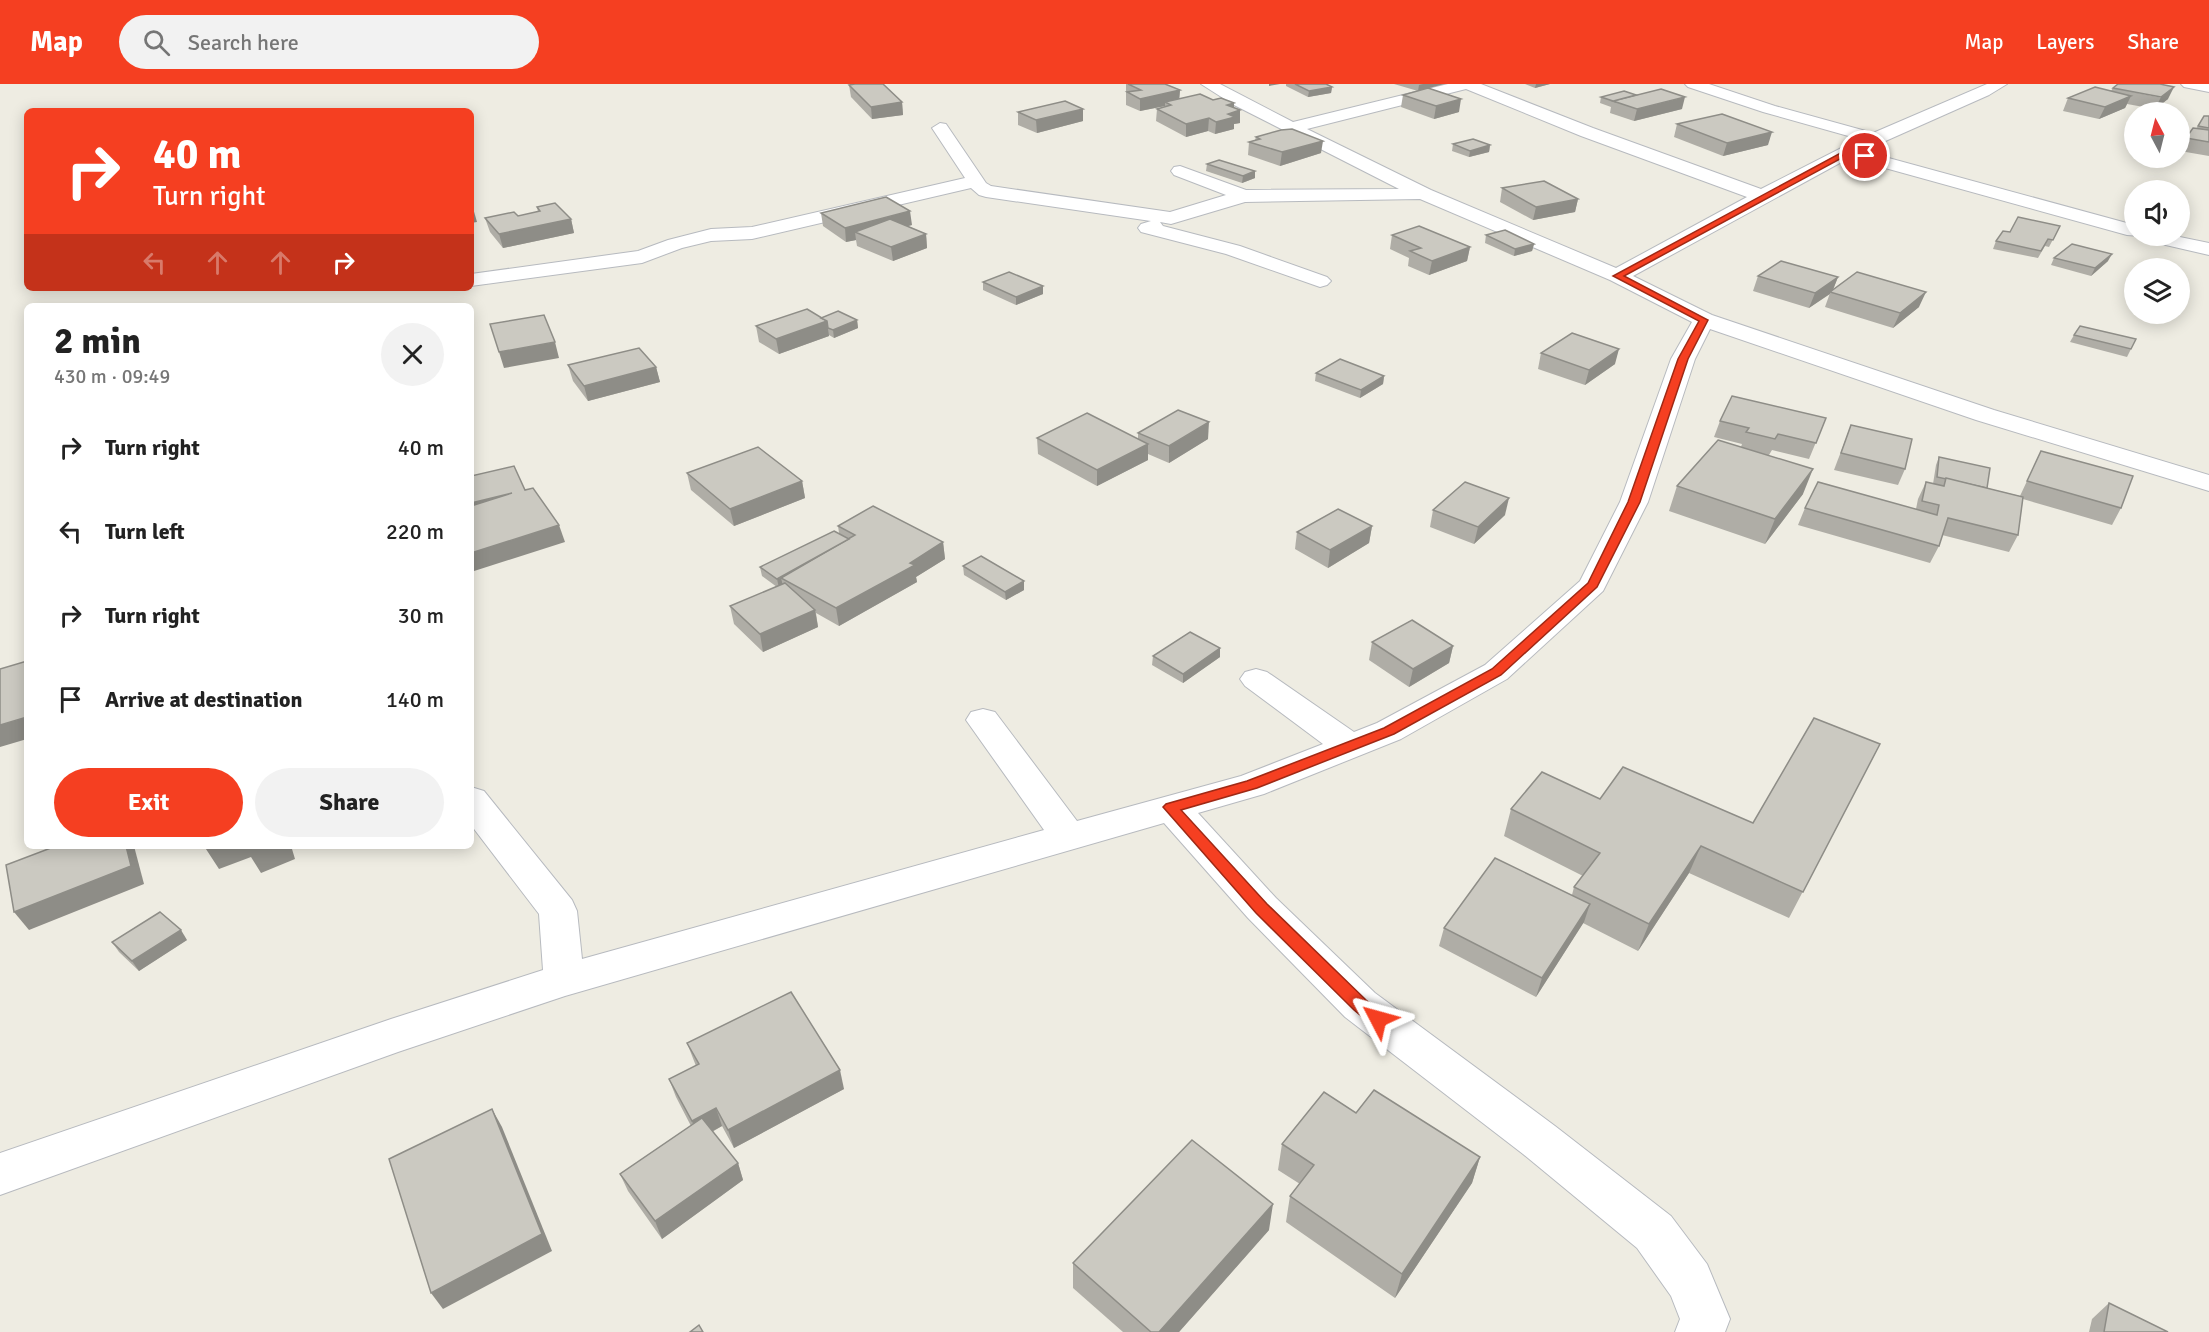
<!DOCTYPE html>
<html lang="en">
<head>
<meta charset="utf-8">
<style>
	:root { --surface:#fff; --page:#f2f2f2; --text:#222; --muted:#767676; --accent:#f53f21 }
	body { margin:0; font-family:Signika,sans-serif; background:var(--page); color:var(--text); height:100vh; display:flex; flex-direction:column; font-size:22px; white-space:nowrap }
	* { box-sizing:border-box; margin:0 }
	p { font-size:20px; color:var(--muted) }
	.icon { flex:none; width:33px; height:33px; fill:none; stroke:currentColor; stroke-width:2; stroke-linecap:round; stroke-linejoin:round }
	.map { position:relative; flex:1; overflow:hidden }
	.details { position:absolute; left:24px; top:219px; width:450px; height:546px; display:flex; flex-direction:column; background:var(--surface); border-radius:9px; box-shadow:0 3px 15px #0003 }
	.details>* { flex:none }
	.top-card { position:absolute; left:24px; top:24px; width:450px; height:183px; border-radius:9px; box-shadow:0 3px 15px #0003; background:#f53f21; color:#fff; overflow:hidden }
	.needle { width:39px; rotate:353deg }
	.buttons { position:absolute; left:2124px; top:18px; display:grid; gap:12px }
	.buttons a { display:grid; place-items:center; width:66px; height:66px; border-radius:50%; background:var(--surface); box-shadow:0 3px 15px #0003; font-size:30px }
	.pin { position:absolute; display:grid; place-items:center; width:51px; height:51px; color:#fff; margin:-26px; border:3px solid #fff; border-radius:50%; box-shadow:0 2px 6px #0007 }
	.me { position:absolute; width:66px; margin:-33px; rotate:309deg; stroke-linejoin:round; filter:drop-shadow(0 0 4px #0008) }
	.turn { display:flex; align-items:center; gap:21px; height:126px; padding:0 30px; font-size:27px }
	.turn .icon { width:78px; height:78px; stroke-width:2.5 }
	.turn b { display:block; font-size:42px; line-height:51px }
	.lanes { display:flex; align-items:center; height:57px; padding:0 30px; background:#0003; justify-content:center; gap:30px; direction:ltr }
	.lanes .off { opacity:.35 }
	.round { display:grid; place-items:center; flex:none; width:63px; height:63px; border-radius:32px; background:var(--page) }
	.summary { display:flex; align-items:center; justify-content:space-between; height:102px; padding:0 30px }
	h1 { font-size:36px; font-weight:700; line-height:45px }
	.action { display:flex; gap:12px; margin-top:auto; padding:12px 30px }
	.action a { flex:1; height:69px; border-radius:36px; background:var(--accent); color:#fff; font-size:24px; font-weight:700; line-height:69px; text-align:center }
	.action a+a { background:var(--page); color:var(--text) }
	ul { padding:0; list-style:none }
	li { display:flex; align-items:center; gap:18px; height:84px; padding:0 30px }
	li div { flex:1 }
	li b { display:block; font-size:22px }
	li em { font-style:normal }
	header { display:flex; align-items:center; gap:36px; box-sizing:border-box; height:84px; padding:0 30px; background:var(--accent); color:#fff }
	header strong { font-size:28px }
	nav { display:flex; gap:33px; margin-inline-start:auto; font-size:21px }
	.search { width:420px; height:54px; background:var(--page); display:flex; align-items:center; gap:15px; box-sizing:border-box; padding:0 21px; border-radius:33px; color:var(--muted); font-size:22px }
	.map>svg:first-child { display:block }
</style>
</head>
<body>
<header>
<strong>Map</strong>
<div class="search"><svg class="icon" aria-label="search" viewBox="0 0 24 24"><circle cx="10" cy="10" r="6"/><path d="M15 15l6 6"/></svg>Search here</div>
<nav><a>Map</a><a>Layers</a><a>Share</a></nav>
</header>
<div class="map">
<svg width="2209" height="1248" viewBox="0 0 2209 1248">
	<rect width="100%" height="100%" fill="#eeece2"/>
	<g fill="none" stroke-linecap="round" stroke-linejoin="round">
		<g stroke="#b7babf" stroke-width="2">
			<g id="minor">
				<path d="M1201,0h19l73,38 155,-38h33l112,44 168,61 98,-50 -96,-27 -75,-25 -3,-3h24l66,22 98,27 114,-49h20l-18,11 -126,56 271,74v11h6l-13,-1 -278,-77 -216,118 79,39 282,95 215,65v16l-233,-71 -266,-91 -15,30 -47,143 -45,89 -96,88 -106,60 -137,55 -66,19 78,85 99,95 180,133 116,90 36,48 23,55 -5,13h-50l5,-13 -9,-23 -34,-48 -114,-94 -178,-137 -97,-99 -84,-95 -599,173 -167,56 -398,143v-42l391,-134 152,-49 -4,-56 -68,-89v-38l13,4 88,109 5,11 5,48 462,-129 -78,-110 5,-8 12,-3 12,3 82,109 164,-45 82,-32 -78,-58 -5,-7 5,-7 11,-3 11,3 87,60 23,-9 108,-58 95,-84 40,-79 51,-143 21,-37 -82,-42 -190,-81 -175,3 -74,22 -11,-2 3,4 77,20 87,31 4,4 -4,4 -7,2 -94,-33 -85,-22 -3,-4 3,-4 10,-3 -165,-24 -7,-2 -8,-7 -219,51 -41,2 -29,7 -40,15 -171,23v-12l167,-23 30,-11 43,-11 41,-2 213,-49 -33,-50 8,-5 6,1 40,59 5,3 179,26 56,-17 -52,-20 -3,-4 3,-4 6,-1 66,24 153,-1 -165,-84zM1466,5l115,47 166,61 -131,71 -185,-78 -124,-61z"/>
				<polygon points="2181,0 2209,0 2209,8 2184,3"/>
				<polygon points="2141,152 2175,152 2209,159 2209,171 2144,156"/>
			</g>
		</g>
		<use href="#minor" fill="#fff" fill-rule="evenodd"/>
	</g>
	<g fill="#afada6">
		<polygon points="1126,0 1165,0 1180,6 1179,15 1234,24 1240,39 1234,40 1234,45 1215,50 1208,47 1186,53 1156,37 1157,25 1165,23 1165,22 1140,27 1126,21"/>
		<polygon points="1286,0 1326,0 1332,3 1331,9 1308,13 1286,2"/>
		<polygon points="1394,0 1444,0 1428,4 1459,28 1434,35 1401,23 1403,11 1418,7"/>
		<polygon points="1525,0 1550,0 1535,4"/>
		<polygon points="849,1 902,18 903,31 872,35 851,13"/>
		<polygon points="2113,4 2168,15 2155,25 2127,20 2125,24 2099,35 2063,27 2068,14 2111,7"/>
		<polygon points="1601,13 1682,25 1634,37 1610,29 1611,23 1600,19"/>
		<polygon points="1018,28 1083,37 1037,49 1018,41"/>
		<polygon points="2209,32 2209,72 2180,67 2186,54"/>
		<polygon points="1677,40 1768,61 1723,72 1674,53"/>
		<polygon points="1256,53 1321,69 1280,82 1248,71 1249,58 1255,56"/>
		<polygon points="1453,60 1490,61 1489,68 1469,73 1452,67"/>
		<polygon points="1207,80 1255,94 1242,99 1206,87"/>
		<polygon points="1502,104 1578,115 1575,128 1533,136 1500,118"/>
		<polygon points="537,123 571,135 574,149 503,164 490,148 485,134 518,132 538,128"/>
		<polygon points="821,129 912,141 908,142 926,150 927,164 893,177 857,162 856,156 846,158 823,142"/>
		<polygon points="2060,142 2049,163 2045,162 2038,174 1993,165 1996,157 2010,148"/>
		<polygon points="1392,151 1470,163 1467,177 1429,191 1408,182 1409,174 1390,165"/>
		<polygon points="1486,151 1534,160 1532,167 1514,172 1485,159"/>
		<polygon points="2054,174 2108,177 2091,192 2051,181"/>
		<polygon points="1758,192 1838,193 1833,206 1919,223 1893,244 1825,223 1830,209 1809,224 1753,207"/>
		<polygon points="983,198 1043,210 1016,221 983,206"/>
		<polygon points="821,234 857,236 858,244 834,254 829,251 829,252 779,270 759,258 756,242"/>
		<polygon points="2074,251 2136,255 2127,273 2070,258"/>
		<polygon points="1541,269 1615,280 1585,301 1538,285"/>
		<polygon points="568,281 656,283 660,298 588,317 573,297"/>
		<polygon points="1316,289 1384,292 1383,300 1360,314 1315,297"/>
		<polygon points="1826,334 1809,375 1772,366 1769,371 1803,410 1765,460 1669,427 1677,402 1741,363 1742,360 1714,353 1720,337"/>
		<polygon points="1851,341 1905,385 1898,401 1834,386"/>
		<polygon points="1138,349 1208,355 1169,379 1148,370 1148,376 1097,402 1038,370 1037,354 1138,355"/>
		<polygon points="2041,367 2121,424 2112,441 2023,415 2018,451 2009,468 1942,451 1939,462 1930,479 1798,441 1805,424 1916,425 1918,415 1926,398 1933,400 1936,381 1939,373 1987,404 2020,412"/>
		<polygon points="687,389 802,397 805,414 734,442 691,406"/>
		<polygon points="1433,426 1505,431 1474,460 1430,443"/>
		<polygon points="838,442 943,458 945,475 916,493 917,498 839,542 816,529 818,543 763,568 734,540 730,522 777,503 762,492 760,483 839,449"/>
		<polygon points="1372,442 1369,459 1328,484 1295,465 1297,448"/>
		<polygon points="963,482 1024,497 1024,506 1006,516 964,491"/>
		<polygon points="1372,558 1453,562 1449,579 1409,603 1369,576"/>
		<polygon points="1153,572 1220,573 1183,599 1152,581"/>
		<polygon points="1880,660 1789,834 1689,789 1638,867 1583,839 1536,913 1439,862 1444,844 1572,811 1574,803 1583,792 1504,752 1511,725 1600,715 1753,739"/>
		<polygon points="187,856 139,887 119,868 112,858"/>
		<polygon points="687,959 844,1005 734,1064 722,1042 712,1048 738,1079 743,1096 662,1155 628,1107 620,1090 691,1042 676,1013 669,995 696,982"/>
		<polygon points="1356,1029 1480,1073 1472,1099 1395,1214 1286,1138 1290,1112 1300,1100 1278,1086 1282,1060"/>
		<polygon points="1269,1146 1179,1248 1123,1248 1073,1204 1073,1179"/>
		<polygon points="2109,1219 2168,1248 2089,1248 2092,1235"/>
	</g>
	<g fill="#8e8d87">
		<polygon points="1269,0 1280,0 1269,2"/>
		<polygon points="1423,0 1444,0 1418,7 1419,1"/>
		<polygon points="1536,0 1550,0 1535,4"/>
		<polygon points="1332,3 1331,9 1308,13 1309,7"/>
		<polygon points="2174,3 2168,15 2155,25 2161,13"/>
		<polygon points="1180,6 1179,18 1165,18 1165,22 1140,27 1140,15"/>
		<polygon points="2131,12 2125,24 2099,35 2105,23"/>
		<polygon points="1685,13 1682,25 1634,37 1637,25"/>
		<polygon points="1461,15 1459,28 1434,35 1436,22"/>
		<polygon points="902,18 903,31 872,35 871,23"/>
		<polygon points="1234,19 1234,28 1240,26 1240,39 1234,40 1234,45 1215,50 1216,38 1227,21"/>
		<polygon points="1083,25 1083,37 1037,49 1036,36"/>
		<polygon points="1209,34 1208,47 1186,53 1186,40"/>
		<polygon points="1772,48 1768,61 1723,72 1727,59"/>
		<polygon points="1323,57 1321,69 1280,82 1282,68"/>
		<polygon points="1490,61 1489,68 1469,73 1470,67"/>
		<polygon points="1255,87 1255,94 1242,99 1243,92"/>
		<polygon points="1578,115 1575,128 1533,136 1536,123"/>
		<polygon points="471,124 473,124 477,138 471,139"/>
		<polygon points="910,127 912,141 867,153 855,148 856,156 846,158 845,144"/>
		<polygon points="571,135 574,149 503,164 499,150"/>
		<polygon points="926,150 927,164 893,177 891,163"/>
		<polygon points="1534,160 1532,167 1514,172 1515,165"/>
		<polygon points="1470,163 1467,177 1429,191 1432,177"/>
		<polygon points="2112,170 2108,177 2091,192 2095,184"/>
		<polygon points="1838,193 1832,208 1830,208 1830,210 1809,224 1815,209"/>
		<polygon points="1043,202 1043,210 1016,221 1016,213"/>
		<polygon points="1926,208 1919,223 1893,244 1900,229"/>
		<polygon points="857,236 858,244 834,254 833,246"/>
		<polygon points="827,237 829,252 779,270 776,255"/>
		<polygon points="555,258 559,274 504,284 499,268"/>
		<polygon points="1619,265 1615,280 1585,301 1589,286"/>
		<polygon points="656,283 660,298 588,317 584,302"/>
		<polygon points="1384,292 1383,300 1360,314 1361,306"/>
		<polygon points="1209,338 1208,355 1169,379 1169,362"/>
		<polygon points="1148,360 1148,376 1097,402 1097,386"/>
		<polygon points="1813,385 1803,410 1765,460 1775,435"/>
		<polygon points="802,397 805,414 734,442 730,425"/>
		<polygon points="512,409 471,438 471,419"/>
		<polygon points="1509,414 1505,431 1474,460 1478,443"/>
		<polygon points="559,441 565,458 471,488 471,469"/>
		<polygon points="1372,442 1369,459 1328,484 1330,466"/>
		<polygon points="943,458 945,475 916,493 917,498 839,542 836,524"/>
		<polygon points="781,494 783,502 779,504 777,495"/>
		<polygon points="1024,497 1024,506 1006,516 1005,508"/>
		<polygon points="815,526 818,543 763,568 760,550"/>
		<polygon points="1453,562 1449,579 1409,603 1413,585"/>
		<polygon points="1220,564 1220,573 1183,599 1183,590"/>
		<polygon points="27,633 27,655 0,663 0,641"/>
		<polygon points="126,762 134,762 144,800 29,846 14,828"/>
		<polygon points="204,762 299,762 292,765 295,775 261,789 251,773 219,785"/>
		<polygon points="1701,762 1689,789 1638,867 1649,840"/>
		<polygon points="1590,820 1584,838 1536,913 1542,894"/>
		<polygon points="181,846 187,856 139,887 132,877"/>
		<polygon points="840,986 844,1005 734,1064 728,1046"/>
		<polygon points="716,1024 722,1042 698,1055 692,1037"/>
		<polygon points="492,1025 502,1043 552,1167 443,1225 431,1209"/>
		<polygon points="1480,1073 1472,1099 1395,1214 1402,1190"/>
		<polygon points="738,1079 743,1096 662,1155 655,1137"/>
		<polygon points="1273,1120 1269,1146 1179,1248 1159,1248"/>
	</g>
	<g fill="#cbc9c1" stroke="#8e8d87" stroke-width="1.5">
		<polygon points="855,0 883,0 902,18 871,23 849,1"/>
		<polygon points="1128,0 1165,0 1180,6 1140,15 1127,8 1141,6"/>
		<polygon points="1295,0 1326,0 1332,3 1309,7"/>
		<polygon points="2118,0 2160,0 2174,3 2161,13 2113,4"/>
		<polygon points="2095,3 2131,12 2105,23 2068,14"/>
		<polygon points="1428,4 1461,15 1436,22 1403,11"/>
		<polygon points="1661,5 1685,13 1637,25 1613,17"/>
		<polygon points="1624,7 1636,11 1613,17 1616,18 1601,13"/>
		<polygon points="1200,10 1213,16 1221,14 1234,19 1227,21 1240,26 1228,30 1235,33 1216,38 1209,34 1186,40 1157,25 1171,21 1165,18"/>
		<polygon points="1065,17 1083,25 1036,36 1018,28"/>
		<polygon points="1722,30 1772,48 1727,59 1677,40"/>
		<polygon points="2204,32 2209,32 2209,44 2198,42"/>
		<polygon points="2193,44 2209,46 2209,58 2186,54"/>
		<polygon points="1292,45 1323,57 1282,68 1249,58 1260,55 1256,53 1281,46"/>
		<polygon points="1473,55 1490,61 1470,67 1453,60"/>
		<polygon points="1219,76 1255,87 1243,92 1207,80"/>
		<polygon points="1544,97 1578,115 1536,123 1502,104"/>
		<polygon points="886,113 910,127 845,144 821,129"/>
		<polygon points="555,119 571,135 499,150 485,134 514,128 518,132 540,127 537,123"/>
		<polygon points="2018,133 2060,142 2053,156 2048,155 2041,167 1996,157 2003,147 2010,148"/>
		<polygon points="890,135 926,150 891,163 855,148"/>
		<polygon points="1419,142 1470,163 1432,177 1410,167 1421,164 1392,151"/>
		<polygon points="1505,146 1534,160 1515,165 1486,151"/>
		<polygon points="2072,160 2112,170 2095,184 2054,174"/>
		<polygon points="1781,177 1838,193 1815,209 1758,192"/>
		<polygon points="1009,188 1043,202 1016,213 983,198"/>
		<polygon points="1857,188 1926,208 1900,229 1830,208"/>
		<polygon points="807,225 827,237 776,255 756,242"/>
		<polygon points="838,227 857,236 833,246 828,244 827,237 821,234"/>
		<polygon points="544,231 555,258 499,268 490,240"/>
		<polygon points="2080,242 2136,255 2131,265 2074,251"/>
		<polygon points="1572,249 1619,265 1589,286 1541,269"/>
		<polygon points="639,264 656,283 584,302 568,281"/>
		<polygon points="1340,275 1384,292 1361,306 1316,289"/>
		<polygon points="1732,312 1826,334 1816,359 1778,350 1775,355 1746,348 1749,344 1720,337"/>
		<polygon points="1178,326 1209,338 1169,362 1138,349"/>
		<polygon points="1087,329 1148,360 1097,386 1037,354"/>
		<polygon points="1851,341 1912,355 1905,385 1841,369"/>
		<polygon points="1718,356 1813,385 1775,435 1677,402"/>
		<polygon points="758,363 802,397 730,425 687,389"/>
		<polygon points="2041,367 2133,392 2121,424 2027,397"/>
		<polygon points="1939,373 1990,384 1987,404 1937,393"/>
		<polygon points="514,382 525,406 533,404 559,441 471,469 471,422 512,409 471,419 471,392"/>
		<polygon points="1946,394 2023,413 2018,451 1948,434 1939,462 1805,424 1818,398 1937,431 1939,421 1922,417 1926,398 1944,402"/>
		<polygon points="1465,398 1509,414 1478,443 1433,426"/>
		<polygon points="873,422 943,458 910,479 915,481 836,524 781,494 855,451 838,442"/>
		<polygon points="1338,425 1372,442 1330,466 1297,448"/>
		<polygon points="834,447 849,455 777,495 760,483"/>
		<polygon points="981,472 1024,497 1005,508 963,482"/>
		<polygon points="785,499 815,526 760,550 730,522"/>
		<polygon points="1412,536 1453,562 1413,585 1372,558"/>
		<polygon points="1190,548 1220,564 1183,590 1153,572"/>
		<polygon points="27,577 27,633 0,641 0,585"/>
		<polygon points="1814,634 1880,660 1803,808 1701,762 1649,840 1574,803 1600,769 1511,725 1542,688 1600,715 1623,683 1753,739"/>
		<polygon points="56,762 126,762 131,782 14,828 6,781"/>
		<polygon points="1495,774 1590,820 1542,894 1444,844"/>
		<polygon points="160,828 181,846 132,877 112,858"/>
		<polygon points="791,908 840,986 728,1046 716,1024 692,1037 669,995 699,980 687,959"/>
		<polygon points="1374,1006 1480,1073 1402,1190 1290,1112 1314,1081 1282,1060 1324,1008 1356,1029"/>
		<polygon points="492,1025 542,1150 431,1209 389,1075"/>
		<polygon points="702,1034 738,1079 655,1137 620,1090"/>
		<polygon points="1192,1056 1273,1120 1159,1248 1151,1248 1073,1179"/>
		<polygon points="2109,1219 2168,1248 2104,1248"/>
		<polygon points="699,1241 703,1248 690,1248"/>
	</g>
	<path fill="#f53f21" stroke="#9f2915" stroke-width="1.5" d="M1848,65l21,7 -4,2 -16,-4 -225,122 84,44 -20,39 -48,143 -43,85 -96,88 -107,59 -137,54 -76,22 86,94 99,96 18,14 3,5 -3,5c-12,4 -21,-7 -30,-14l-98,-97 -93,-106 3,-3 81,-23 137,-53 108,-59 96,-86 40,-81 50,-143 21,-38 -86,-45z"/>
</svg>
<div class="buttons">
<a><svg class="needle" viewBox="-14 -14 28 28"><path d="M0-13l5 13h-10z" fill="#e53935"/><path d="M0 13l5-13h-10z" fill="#767676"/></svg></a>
<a><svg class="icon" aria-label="sound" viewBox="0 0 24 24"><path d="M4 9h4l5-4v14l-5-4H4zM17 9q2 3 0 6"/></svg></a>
<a><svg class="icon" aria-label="layers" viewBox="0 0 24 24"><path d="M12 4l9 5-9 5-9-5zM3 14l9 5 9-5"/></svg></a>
</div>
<div class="pin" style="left:1865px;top:72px;background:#d93025"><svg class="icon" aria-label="arrive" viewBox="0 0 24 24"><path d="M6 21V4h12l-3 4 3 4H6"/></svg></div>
<svg class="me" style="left:1378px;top:935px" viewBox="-20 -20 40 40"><path d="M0-17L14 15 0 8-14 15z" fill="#f53f21" stroke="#fff" stroke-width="4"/></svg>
<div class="top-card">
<div class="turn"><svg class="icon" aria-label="right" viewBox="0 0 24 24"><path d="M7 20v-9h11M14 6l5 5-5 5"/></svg><div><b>40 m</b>Turn right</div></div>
<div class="lanes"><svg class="icon off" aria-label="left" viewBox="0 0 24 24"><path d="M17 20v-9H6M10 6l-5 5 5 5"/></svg><svg class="icon off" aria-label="ahead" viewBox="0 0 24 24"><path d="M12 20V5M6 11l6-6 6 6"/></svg><svg class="icon off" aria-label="ahead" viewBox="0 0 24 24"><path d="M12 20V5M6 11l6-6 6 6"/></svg><svg class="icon" aria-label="right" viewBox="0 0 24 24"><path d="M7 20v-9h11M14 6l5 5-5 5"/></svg></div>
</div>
<section class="details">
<div class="summary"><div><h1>2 min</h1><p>430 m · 09:49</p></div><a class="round"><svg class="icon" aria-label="close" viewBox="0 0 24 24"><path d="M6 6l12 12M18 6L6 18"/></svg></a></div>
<ul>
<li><svg class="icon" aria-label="right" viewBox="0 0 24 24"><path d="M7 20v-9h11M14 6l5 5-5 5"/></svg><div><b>Turn right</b></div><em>40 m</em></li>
<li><svg class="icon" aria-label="left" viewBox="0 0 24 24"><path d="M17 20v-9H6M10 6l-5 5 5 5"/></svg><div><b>Turn left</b></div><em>220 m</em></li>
<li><svg class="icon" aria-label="right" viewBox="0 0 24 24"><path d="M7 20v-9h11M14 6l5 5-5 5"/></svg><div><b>Turn right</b></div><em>30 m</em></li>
<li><svg class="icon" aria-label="arrive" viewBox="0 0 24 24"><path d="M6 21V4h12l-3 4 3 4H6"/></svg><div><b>Arrive at destination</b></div><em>140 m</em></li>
</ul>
<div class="action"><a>Exit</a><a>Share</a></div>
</section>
</div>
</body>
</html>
